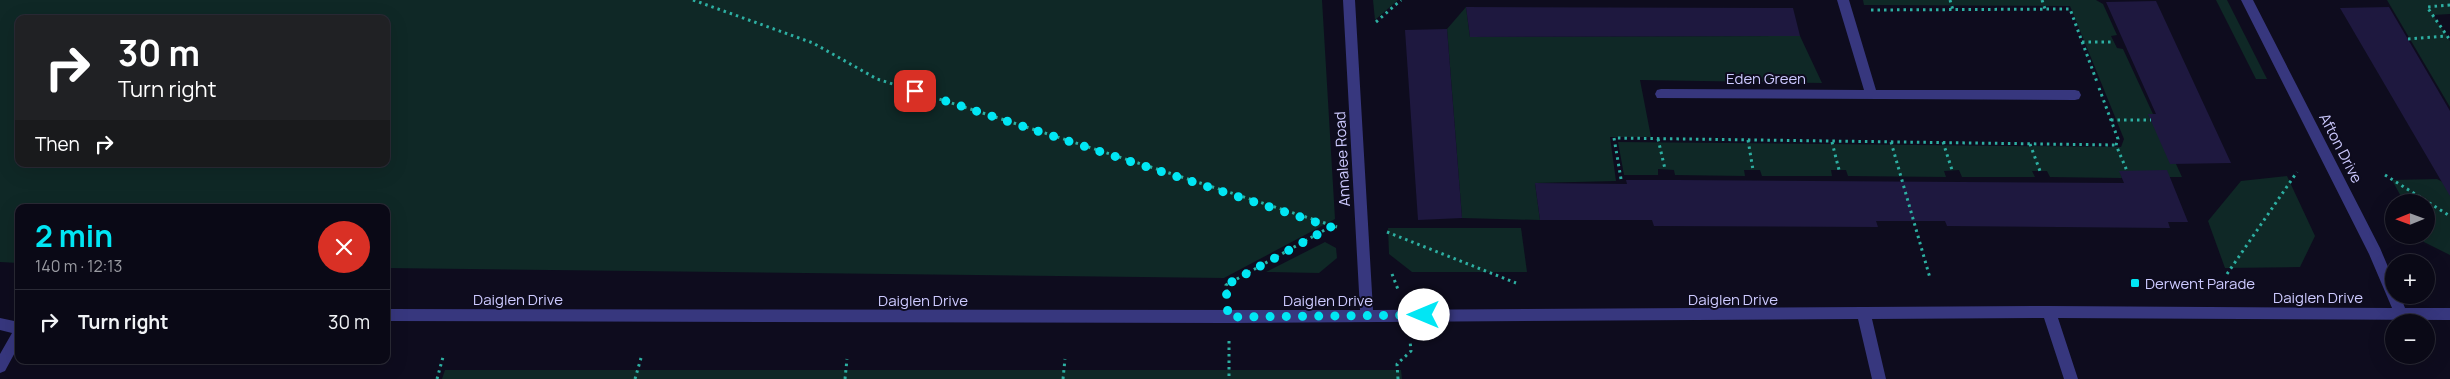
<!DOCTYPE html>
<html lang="en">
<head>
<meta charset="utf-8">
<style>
	:root { --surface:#0a0916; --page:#181723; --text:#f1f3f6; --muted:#999aa1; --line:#2a2a35; --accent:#01e6f4 }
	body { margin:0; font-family:Manrope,sans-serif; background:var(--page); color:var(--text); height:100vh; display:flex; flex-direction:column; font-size:19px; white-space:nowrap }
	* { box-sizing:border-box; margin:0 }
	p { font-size:16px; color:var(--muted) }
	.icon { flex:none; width:28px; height:28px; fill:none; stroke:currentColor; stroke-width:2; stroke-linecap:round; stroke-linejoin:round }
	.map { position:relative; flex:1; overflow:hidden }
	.drawer { position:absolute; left:15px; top:204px; width:375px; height:160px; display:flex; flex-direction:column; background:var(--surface); border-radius:10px; box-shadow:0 5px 20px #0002,0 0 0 1px var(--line) }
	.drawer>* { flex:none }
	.top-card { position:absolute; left:15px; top:15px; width:375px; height:152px; border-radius:10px; box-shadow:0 5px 20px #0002,0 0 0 1px var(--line); background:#202124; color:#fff; overflow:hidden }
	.needle { width:32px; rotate:269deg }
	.fabs { position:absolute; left:2385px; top:194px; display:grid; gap:10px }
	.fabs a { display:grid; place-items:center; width:50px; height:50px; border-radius:50%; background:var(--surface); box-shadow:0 5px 20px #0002,0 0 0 1px var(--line); font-size:25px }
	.pin { position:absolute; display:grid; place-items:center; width:42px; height:42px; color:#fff; margin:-21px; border-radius:10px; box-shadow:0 2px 8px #0006 }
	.me { position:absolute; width:55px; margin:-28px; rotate:270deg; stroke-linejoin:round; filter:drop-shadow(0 0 4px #0008) }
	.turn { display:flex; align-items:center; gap:18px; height:105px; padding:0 20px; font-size:22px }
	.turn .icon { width:65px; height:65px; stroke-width:2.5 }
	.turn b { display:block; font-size:35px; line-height:42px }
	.then { display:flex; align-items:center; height:48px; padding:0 20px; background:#0003; gap:10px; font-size:19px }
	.round { display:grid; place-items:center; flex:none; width:52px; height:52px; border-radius:26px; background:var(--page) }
	.summary { display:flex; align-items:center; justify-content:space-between; height:85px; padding:0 20px }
	h1 { font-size:30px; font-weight:700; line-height:38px; color:var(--accent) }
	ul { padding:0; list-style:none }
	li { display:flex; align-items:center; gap:15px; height:65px; padding:0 20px; border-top:1px solid var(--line) }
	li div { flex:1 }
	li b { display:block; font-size:19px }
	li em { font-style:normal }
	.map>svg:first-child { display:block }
</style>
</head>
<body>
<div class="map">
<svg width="2450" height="379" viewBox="0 0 2450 379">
	<rect width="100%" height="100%" fill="#0e0c1e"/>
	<g fill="#0f2826" fill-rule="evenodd">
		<path d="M0,0h1322l13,219 -111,59 -838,-10v-60h-367v55l-19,-1zM19,19h367v145h-367z"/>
		<polygon points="1373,0 1398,0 1375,20"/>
		<polygon points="1863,0 2096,0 2103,4 2117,35 2111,36 2117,48 2123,49 2182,177 2137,177 2120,172 2122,178 2050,177 2047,171 2032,171 2035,177 1962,177 1959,170 1944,171 1946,177 1848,176 1846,170 1831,170 1832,176 1762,176 1760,170 1744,170 1745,176 1675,175 1674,170 1658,169 1658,175 1624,175 1618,142 2121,147 2124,139 2070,6 1864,5"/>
		<polygon points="2216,0 2227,0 2267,79 2256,79"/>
		<polygon points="2387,0 2450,0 2450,14 2433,15 2450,41 2450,107"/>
		<polygon points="1466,7 1470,37 1800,36 1822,83 1640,80 1651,137 1610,137 1616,181 1535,183 1540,220 1462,218 1447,29"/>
		<polygon points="2287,176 2315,236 2300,267 2225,268 2208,221 2241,181"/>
		<polygon points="2437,179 2450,186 2450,255 2424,242 2420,235 2426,235 2426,202 2404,202 2392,180"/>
		<polygon points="1388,228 1521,228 1527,272 1412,272 1389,254"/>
		<polygon points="1325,242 1336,248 1337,258 1319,273 1266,272"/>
		<polygon points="445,370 1401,370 1402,379 442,379"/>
	</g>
	<g fill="#1e183f">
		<polygon points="2156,1 2231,163 2170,164 2148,114 2156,114 2106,2"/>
		<polygon points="1466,7 1793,8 1800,36 1470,37"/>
		<polygon points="2389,7 2450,111 2450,196 2340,8"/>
		<polygon points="1447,29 1462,218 1418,220 1405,30"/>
		<polygon points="2167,170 2188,222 2168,222 2170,228 1947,226 1945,221 1876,221 1878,227 1654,226 1652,220 1540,220 1535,183 1627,184 1626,180 1676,180 2124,183 2119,171"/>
	</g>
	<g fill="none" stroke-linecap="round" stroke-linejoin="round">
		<g stroke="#2dafa2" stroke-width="3" stroke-dasharray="2.5 4" stroke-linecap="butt">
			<polyline points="693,0 813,43 877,79 1337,227"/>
			<polyline points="1950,0 1953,10"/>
			<polyline points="2042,0 2045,9"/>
			<polyline points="2450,5 2427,7 2450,40"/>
			<polyline points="1871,10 2070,9 2097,82"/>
			<polyline points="1376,22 1401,0"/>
			<polyline points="2408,39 2447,36"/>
			<polyline points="2082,42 2114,42"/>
			<polyline points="2099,88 2118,139 2116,145 2127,171"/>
			<polyline points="2111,120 2151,120"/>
			<polyline points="1658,139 1665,169"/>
			<polyline points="1748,140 1753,170"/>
			<polyline points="1832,142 1839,170"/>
			<polyline points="1891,142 1930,278"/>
			<polyline points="1943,142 1952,170"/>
			<polyline points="2030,144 2040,171"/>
			<polyline points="2385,175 2450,216"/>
			<polyline points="1621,179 1614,138 2116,145"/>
			<polyline points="1387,232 1516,283"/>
			<polyline points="1392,274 1399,292"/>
			<polyline points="2227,274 2297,172"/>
			<polyline points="1227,292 1226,285 1330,227"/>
			<polyline points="1229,341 1229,379"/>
			<polyline points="437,379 443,357"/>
			<polyline points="635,379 641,358"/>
			<polyline points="845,379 847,359"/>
			<polyline points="1063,379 1065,359"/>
			<polyline points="1398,379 1397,364 1411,351 1410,341"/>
		</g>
		<g fill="#37377e" fill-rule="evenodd">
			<polygon points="1343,0 1355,0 1373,310 2049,306 2392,308 2369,254 2241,0 2253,0 2380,248 2394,281 2394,295 2400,295 2405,308 2450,308 2450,320 2058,318 2078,379 2064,379 2044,318 1872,319 1886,379 1872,379 1858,319 1228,323 386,321 386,309 1360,310"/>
			<polygon points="1837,0 1849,0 1876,90 2075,90 2079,91 2081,95 2079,99 2075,100 1657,98 1655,94 1657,90 1661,89 1864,90"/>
			<polygon points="0,318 19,322 19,345 5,371 0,373 0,354 12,333 0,330"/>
		</g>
	</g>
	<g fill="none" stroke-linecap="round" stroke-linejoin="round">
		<polyline stroke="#01e6f4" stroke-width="9" stroke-dasharray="0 16.2" points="915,91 1331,227 1226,285 1228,317 1424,315"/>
	</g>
	<rect fill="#01e6f4" stroke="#0e0c1e" stroke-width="2" x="2130" y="278" width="10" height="10" rx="2.5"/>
	<g text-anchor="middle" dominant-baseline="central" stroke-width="4" stroke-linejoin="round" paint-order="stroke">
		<g font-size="15" fill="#cdcaff" stroke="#0e0c1e">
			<text x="1766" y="78">Eden Green</text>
			<text transform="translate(2341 148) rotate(63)">Afton Drive</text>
			<text transform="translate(1342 159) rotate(-93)">Annalee Road</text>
			<text x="2318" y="297">Daiglen Drive</text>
			<text x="518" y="299">Daiglen Drive</text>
			<text x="1733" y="299">Daiglen Drive</text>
			<text x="923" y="300">Daiglen Drive</text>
			<text x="1328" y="300">Daiglen Drive</text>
		</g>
		<g font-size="15" fill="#cdcaff" stroke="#0e0c1e" text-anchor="start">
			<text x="2145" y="283">Derwent Parade</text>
		</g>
	</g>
</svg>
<div class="fabs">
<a><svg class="needle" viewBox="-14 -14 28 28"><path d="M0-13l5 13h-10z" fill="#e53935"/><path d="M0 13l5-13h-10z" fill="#999aa1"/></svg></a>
<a>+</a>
<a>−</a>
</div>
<div class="pin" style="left:915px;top:91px;background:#d93025"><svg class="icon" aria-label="arrive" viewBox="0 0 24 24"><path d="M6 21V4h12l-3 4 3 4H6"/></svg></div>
<svg class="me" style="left:1424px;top:315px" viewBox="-20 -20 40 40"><circle r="19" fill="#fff"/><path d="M0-13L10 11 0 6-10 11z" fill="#01e6f4"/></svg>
<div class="top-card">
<div class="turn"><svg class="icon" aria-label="right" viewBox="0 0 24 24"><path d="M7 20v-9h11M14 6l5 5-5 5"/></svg><div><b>30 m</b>Turn right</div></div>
<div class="then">Then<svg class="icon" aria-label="right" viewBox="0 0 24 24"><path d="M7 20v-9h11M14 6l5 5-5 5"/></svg></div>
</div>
<section class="drawer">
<div class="summary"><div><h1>2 min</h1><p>140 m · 12:13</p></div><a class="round" style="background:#d93025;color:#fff"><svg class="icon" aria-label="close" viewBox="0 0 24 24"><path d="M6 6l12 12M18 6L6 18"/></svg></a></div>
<ul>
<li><svg class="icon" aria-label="right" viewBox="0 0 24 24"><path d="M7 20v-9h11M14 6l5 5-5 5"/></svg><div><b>Turn right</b></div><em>30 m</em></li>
</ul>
</section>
</div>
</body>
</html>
